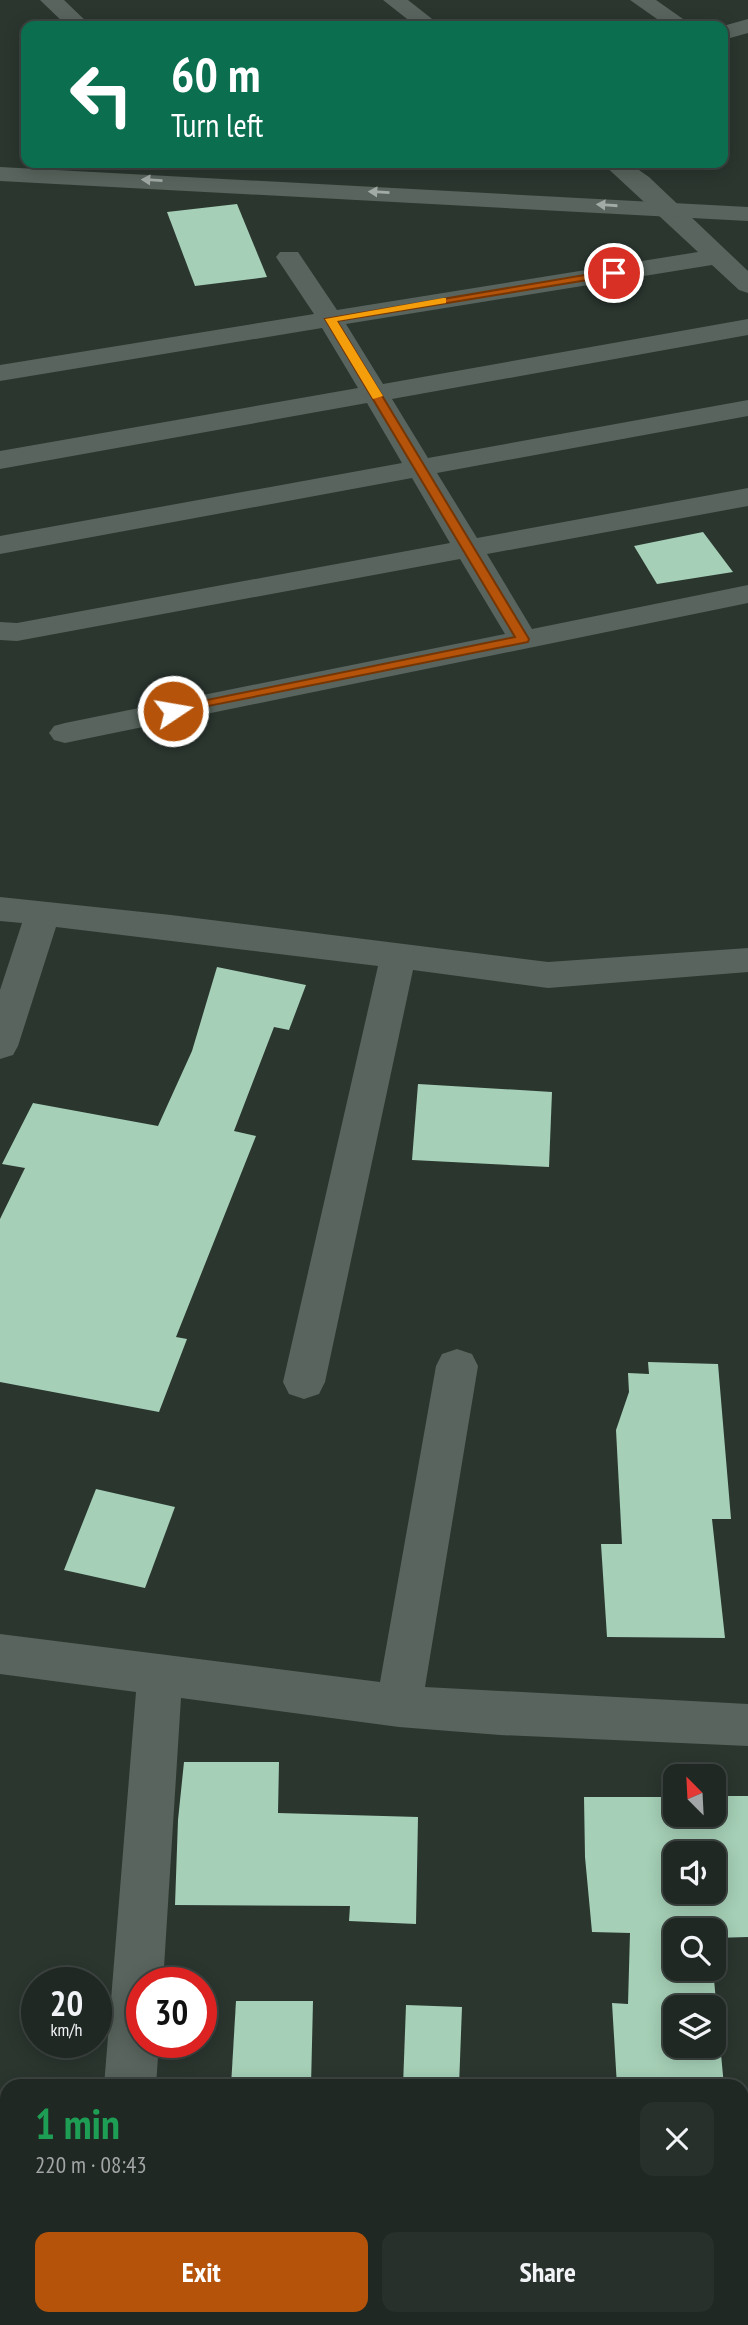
<!DOCTYPE html>
<html lang="en">
<head>
<meta charset="utf-8">
<style>
	:root { --surface:#202823; --page:#28302b; --text:#f1f3f6; --muted:#a2a6a6; --line:#3d4441; --accent:#b45309 }
	body { margin:0; font-family:"PT Sans Narrow",sans-serif; background:var(--page); color:var(--text); height:100vh; display:flex; flex-direction:column; font-size:26px; white-space:nowrap }
	* { box-sizing:border-box; margin:0 }
	p { font-size:23px; color:var(--muted) }
	.icon { flex:none; width:38px; height:38px; fill:none; stroke:currentColor; stroke-width:2; stroke-linecap:round; stroke-linejoin:round }
	.map { position:relative; flex:1; overflow:hidden }
	.drawer { position:absolute; left:0px; top:2079px; width:749px; height:247px; display:flex; flex-direction:column; background:var(--surface); border-radius:21px 21px 0 0; box-shadow:0 4px 18px #0003,0 0 0 2px var(--line) }
	.drawer>* { flex:none }
	.top-card { position:absolute; left:21px; top:21px; width:707px; height:147px; border-radius:14px; box-shadow:0 4px 18px #0003,0 0 0 2px var(--line); background:#0b6e4f; color:#fff; overflow:hidden }
	.needle { width:46px; rotate:336deg }
	.tools { position:absolute; left:663px; top:1764px; display:grid; gap:14px }
	.tools a { display:grid; place-items:center; width:63px; height:63px; border-radius:14px; background:var(--surface); box-shadow:0 4px 18px #0003,0 0 0 2px var(--line); font-size:35px }
	.speed { position:absolute; left:21px; top:1967px; display:flex; gap:14px; font-size:35px; font-weight:700; text-align:center }
	.speed>* { display:grid; place-content:center; width:91px; height:91px; border-radius:50%; background:var(--surface); box-shadow:0 4px 18px #0003,0 0 0 2px var(--line); line-height:1 }
	.speed small { font-size:18px; font-weight:400 }
	.speed .limit { border:10px solid #d22; background:#fff; color:#111 }
	.pin { position:absolute; display:grid; place-items:center; width:60px; height:60px; color:#fff; margin:-30px; border:4px solid #fff; border-radius:50%; box-shadow:0 2px 7px #0007 }
	.me { position:absolute; width:77px; margin:-38px; rotate:78deg; stroke-linejoin:round; filter:drop-shadow(0 0 5px #0008) }
	.turn { display:flex; align-items:center; gap:24px; height:147px; padding:0 35px; font-size:32px }
	.turn .icon { width:91px; height:91px; stroke-width:2.5 }
	.turn b { display:block; font-size:49px; line-height:60px }
	.round { display:grid; place-items:center; flex:none; width:74px; height:74px; border-radius:14px; background:var(--page) }
	.summary { display:flex; align-items:center; justify-content:space-between; height:119px; padding:0 35px }
	h1 { font-size:42px; font-weight:700; line-height:52px; color:#1e9e55 }
	.button { display:flex; gap:14px; margin-top:auto; padding:14px 35px }
	.button a { flex:1; height:80px; border-radius:14px; background:var(--accent); color:#fff; font-size:28px; font-weight:700; line-height:80px; text-align:center }
	.button a+a { background:var(--page); color:var(--text) }
	.map>svg:first-child { display:block }
</style>
</head>
<body>
<div class="map">
<svg width="748" height="2325" viewBox="0 0 748 2325">
	<rect width="100%" height="100%" fill="#2b362f"/>
	<g fill="#a5cfb6" fill-rule="evenodd">
		<polygon points="237,204 267,277 195,286 167,212"/>
		<polygon points="703,532 733,572 657,584 634,546"/>
		<polygon points="217,967 306,985 289,1030 274,1027 234,1131 256,1136 176,1337 187,1339 159,1412 0,1382 0,1219 25,1168 2,1164 33,1103 158,1126 192,1051"/>
		<polygon points="418,1084 552,1092 549,1167 412,1160"/>
		<polygon points="648,1362 718,1364 731,1519 712,1519 725,1638 607,1637 601,1544 622,1544 616,1430 629,1392 628,1373 649,1374"/>
		<polygon points="96,1489 175,1507 145,1588 64,1570"/>
		<polygon points="184,1762 279,1762 278,1813 418,1817 416,1924 349,1921 350,1906 175,1905 178,1820"/>
		<path d="M714,1796h34v141l-34,1v-8h-38v39h37l11,117h-107l-5,-83 16,1 2,-71 -38,-1 -7,-75 -1,-60h92v18h38zM676,1853h38v39h-38zM676,2007h38v39h-38z"/>
		<polygon points="236,2001 313,2001 311,2086 231,2086"/>
		<polygon points="406,2005 462,2007 459,2086 403,2086"/>
	</g>
	<g fill="none" stroke-linecap="round" stroke-linejoin="round">
		<g fill="#58645d" fill-rule="evenodd">
			<polygon points="40,0 64,0 91,26 67,26"/>
			<polygon points="383,0 408,0 441,26 416,26"/>
			<polygon points="630,0 656,0 693,26 667,26"/>
			<polygon points="748,19 748,33 723,40 723,26"/>
			<polygon points="602,163 629,163 649,177 748,271 748,293 739,290 712,265 346,324 383,384 748,319 748,335 392,399 428,458 748,400 748,416 437,473 477,538 748,488 748,506 487,554 532,629 748,585 748,603 65,743 54,740 49,733 54,726 65,723 505,634 460,559 17,641 0,640 0,622 17,623 450,543 412,478 0,554 0,536 402,463 367,403 0,469 0,451 358,388 322,328 0,381 0,365 314,314 276,257 280,252 298,252 337,310 698,252"/>
			<polygon points="0,897 171,915 548,962 748,948 748,972 548,988 413,970 325,1382 319,1394 304,1399 289,1394 283,1382 378,966 56,927 18,1046 13,1055 0,1059 0,990 22,923 0,921"/>
			<polygon points="457,1349 472,1354 478,1366 425,1687 748,1704 748,1746 500,1735 399,1727 181,1698 163,1983 142,1983 142,2042 159,2042 156,2086 104,2086 136,1692 0,1674 0,1634 380,1682 436,1366 442,1354"/>
			<rect x="742" y="2210" width="6" height="54"/>
			<rect x="82" y="2319" width="56" height="6"/>
		</g>
		<polygon fill="#58645d" fill-rule="evenodd" points="0,167 748,207 748,221 0,181"/>
	</g>
	<defs><path id="oneway-solid" d="M-6-.8H1V-3.2L6.5 0L1 3.2V.8H-6Z" transform="scale(1.75)"/></defs>
	<g fill="#a2aba5">
		<use href="#oneway-solid" transform="translate(152 180) rotate(-177)"/>
		<use href="#oneway-solid" transform="translate(379 192) rotate(-177)"/>
		<use href="#oneway-solid" transform="translate(607 205) rotate(-176)"/>
	</g>
	<polygon fill="#b45309" stroke="#753606" stroke-width="2" points="614,270 620,273 618,275 337,321 529,639 528,642 168,714 166,711 173,707 515,637 325,319"/>
	<polygon fill="#f59e0b" points="443,298 446,298 446,303 337,321 383,396 373,399 325,319"/>
</svg>
<div class="tools">
<a><svg class="needle" viewBox="-14 -14 28 28"><path d="M0-13l5 13h-10z" fill="#e53935"/><path d="M0 13l5-13h-10z" fill="#a2a6a6"/></svg></a>
<a><svg class="icon" aria-label="sound" viewBox="0 0 24 24"><path d="M4 9h4l5-4v14l-5-4H4zM17 9q2 3 0 6"/></svg></a>
<a><svg class="icon" aria-label="search" viewBox="0 0 24 24"><circle cx="10" cy="10" r="6"/><path d="M15 15l6 6"/></svg></a>
<a><svg class="icon" aria-label="layers" viewBox="0 0 24 24"><path d="M12 4l9 5-9 5-9-5zM3 14l9 5 9-5"/></svg></a>
</div>
<div class="speed"><div>20<small>km/h</small></div><div class="limit">30</div></div>
<div class="pin" style="left:614px;top:273px;background:#d93025"><svg class="icon" aria-label="arrive" viewBox="0 0 24 24"><path d="M6 21V4h12l-3 4 3 4H6"/></svg></div>
<svg class="me" style="left:173px;top:711px" viewBox="-20 -20 40 40"><circle r="17" fill="#b45309" stroke="#fff" stroke-width="3"/><path d="M0-11L8 9 0 5-8 9z" fill="#fff"/></svg>
<div class="top-card">
<div class="turn"><svg class="icon" aria-label="left" viewBox="0 0 24 24"><path d="M17 20v-9H6M10 6l-5 5 5 5"/></svg><div><b>60 m</b>Turn left</div></div>
</div>
<section class="drawer">
<div class="summary"><div><h1>1 min</h1><p>220 m · 08:43</p></div><a class="round"><svg class="icon" aria-label="close" viewBox="0 0 24 24"><path d="M6 6l12 12M18 6L6 18"/></svg></a></div>
<div class="button"><a>Exit</a><a>Share</a></div>
</section>
</div>
</body>
</html>
